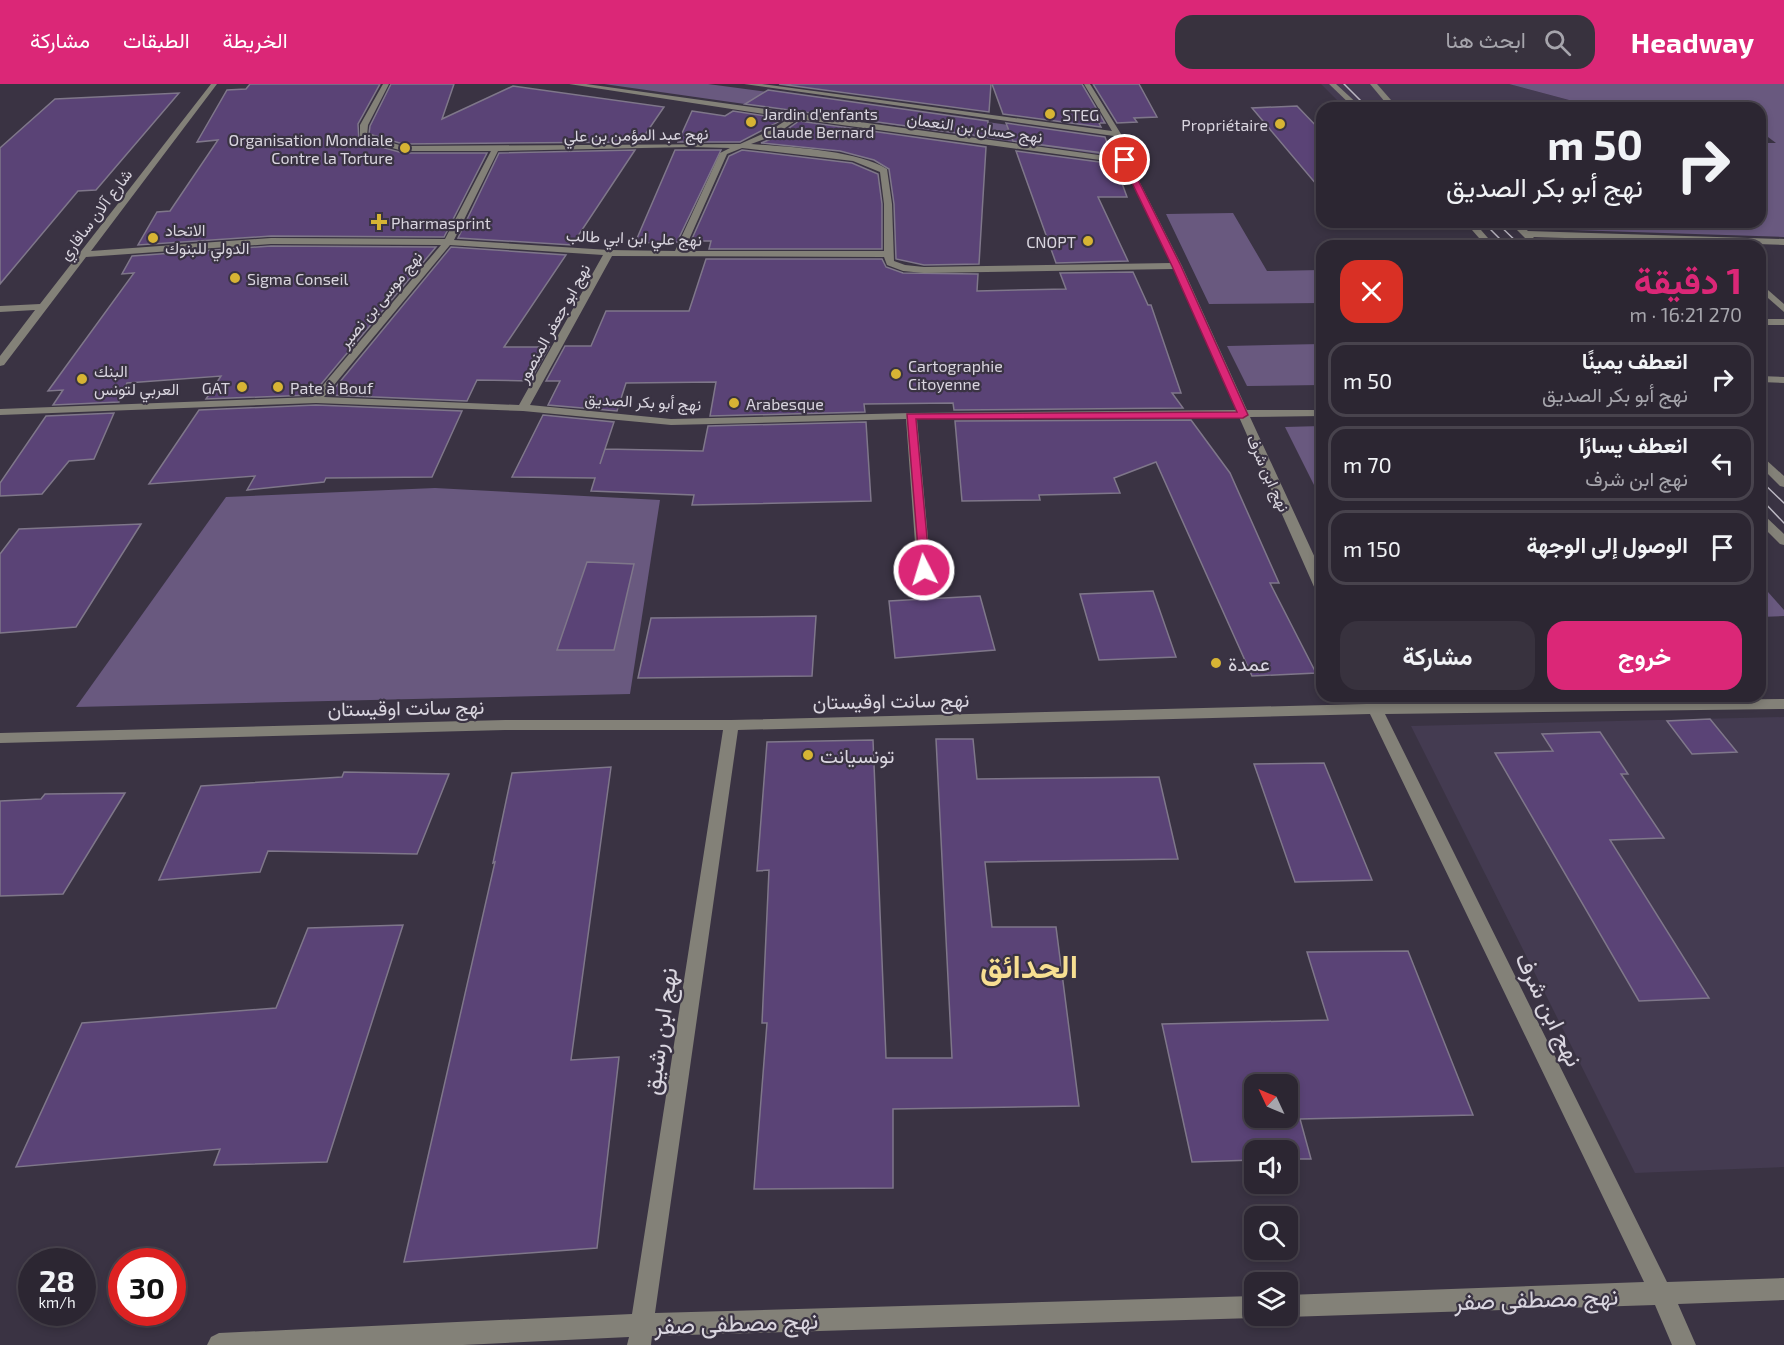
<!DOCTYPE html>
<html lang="ar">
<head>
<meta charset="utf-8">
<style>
	:root { --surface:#2c2632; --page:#38323e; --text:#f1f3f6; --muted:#a6a5ac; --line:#48434d; --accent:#db2777 }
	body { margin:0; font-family:"Exo 2",Vazirmatn,sans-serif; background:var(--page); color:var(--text); direction:rtl; height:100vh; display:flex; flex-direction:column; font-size:22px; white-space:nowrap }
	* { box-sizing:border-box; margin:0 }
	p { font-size:20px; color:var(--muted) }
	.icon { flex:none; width:33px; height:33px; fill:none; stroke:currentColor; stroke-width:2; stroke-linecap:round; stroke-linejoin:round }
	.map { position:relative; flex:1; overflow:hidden; direction:ltr }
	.sheet { position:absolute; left:1316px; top:156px; width:450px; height:462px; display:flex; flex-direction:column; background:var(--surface); border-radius:18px; box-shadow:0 3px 9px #0003,0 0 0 2px var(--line); direction:rtl }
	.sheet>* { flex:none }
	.banner { position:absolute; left:1316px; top:18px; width:450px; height:126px; border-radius:18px; box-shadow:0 3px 9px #0003,0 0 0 2px var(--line); direction:rtl; background:#2c2632; color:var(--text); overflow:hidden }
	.needle { width:39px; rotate:314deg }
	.fabs { position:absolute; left:1244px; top:990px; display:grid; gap:12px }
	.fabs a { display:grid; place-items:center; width:54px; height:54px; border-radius:12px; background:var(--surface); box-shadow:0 3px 9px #0003,0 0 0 2px var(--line); font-size:30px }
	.speed { position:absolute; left:18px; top:1164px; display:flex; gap:12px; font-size:30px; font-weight:700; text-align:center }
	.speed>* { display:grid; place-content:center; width:78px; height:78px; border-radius:50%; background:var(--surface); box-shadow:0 3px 9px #0003,0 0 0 2px var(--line); line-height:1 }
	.speed small { font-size:15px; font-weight:400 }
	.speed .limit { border:9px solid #d22; background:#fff; color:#111 }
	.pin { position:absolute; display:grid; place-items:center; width:51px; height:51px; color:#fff; margin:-26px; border:3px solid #fff; border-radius:50%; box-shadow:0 2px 6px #0007 }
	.me { position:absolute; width:66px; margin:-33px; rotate:355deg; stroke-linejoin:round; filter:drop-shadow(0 0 4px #0008) }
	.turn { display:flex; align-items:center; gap:21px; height:126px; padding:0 24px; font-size:27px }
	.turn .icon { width:78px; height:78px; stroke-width:2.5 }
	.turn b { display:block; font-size:42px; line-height:51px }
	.round { display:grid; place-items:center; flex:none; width:63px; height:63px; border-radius:18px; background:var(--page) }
	.overview { display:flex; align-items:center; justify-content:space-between; height:102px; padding:0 24px }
	h1 { font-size:36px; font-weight:700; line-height:45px; color:var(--accent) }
	.primary-button { display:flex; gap:12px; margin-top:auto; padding:12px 24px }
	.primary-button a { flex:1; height:69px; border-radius:18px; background:var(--accent); color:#fff; font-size:24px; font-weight:700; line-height:69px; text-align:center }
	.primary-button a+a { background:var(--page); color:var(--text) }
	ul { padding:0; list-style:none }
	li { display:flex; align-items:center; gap:18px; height:75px; margin:0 12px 9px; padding:0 12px; border:3px solid var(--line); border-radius:18px }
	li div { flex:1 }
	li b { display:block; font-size:22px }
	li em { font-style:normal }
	header { display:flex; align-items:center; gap:36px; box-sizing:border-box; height:84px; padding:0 30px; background:var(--accent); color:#fff }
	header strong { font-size:28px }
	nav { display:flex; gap:33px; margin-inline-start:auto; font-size:21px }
	.search { width:420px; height:54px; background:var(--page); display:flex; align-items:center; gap:15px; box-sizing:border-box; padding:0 21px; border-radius:18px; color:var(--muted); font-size:22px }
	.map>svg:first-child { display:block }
</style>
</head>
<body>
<header>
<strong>Headway</strong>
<div class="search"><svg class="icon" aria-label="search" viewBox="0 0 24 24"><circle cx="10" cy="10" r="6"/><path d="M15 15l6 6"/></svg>ابحث هنا</div>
<nav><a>الخريطة</a><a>الطبقات</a><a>مشاركة</a></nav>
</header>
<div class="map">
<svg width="1784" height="1261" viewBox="0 0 1784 1261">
	<rect width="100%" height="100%" fill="#3a3343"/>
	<g fill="#443b51">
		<polygon points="1321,0 1509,0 1599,24 1345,24"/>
		<polygon points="1784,633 1784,1083 1635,1089 1411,642"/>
	</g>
	<g fill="#69597f">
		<polygon points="604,0 708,0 1105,54 1113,72"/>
		<polygon points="1509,0 1784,0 1784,153 1540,145 1532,138 1760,138 1760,59 1776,59 1760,47 1760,24 1599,24"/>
		<polygon points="1233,129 1267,187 1321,186 1321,219 1209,220 1166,130"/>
		<polygon points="1321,260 1321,301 1247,302 1227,262"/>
		<polygon points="1321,342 1322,342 1321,415 1285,343"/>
		<polygon points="435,404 660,416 630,610 76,623 226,413"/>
		<polygon points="1760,499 1784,526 1784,532 1760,533"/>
	</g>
	<g fill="#5a4376" stroke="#7f778a" stroke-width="1.5" fill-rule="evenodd">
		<polygon points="250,0 380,0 358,40 359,57 403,69 487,69 444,153 271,152 138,161 157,128 170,127 218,56 197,58 227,6 246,5"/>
		<polygon points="391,0 454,0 442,35 513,2 664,23 640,58 403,60 369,50 370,42"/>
		<polygon points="779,0 991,0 989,28"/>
		<polygon points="992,0 1082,0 1105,39 1099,39 1101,43 1003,30"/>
		<polygon points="1093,0 1139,0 1157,33 1134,34 1137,38 1117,39"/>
		<polygon points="768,6 988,37 987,53 745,20"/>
		<polygon points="179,9 96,106 78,107 0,200 0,64 55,15"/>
		<polygon points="1297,22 1322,48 1322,107 1252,24"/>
		<polygon points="692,27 725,32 733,27 784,35 740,58 678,58"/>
		<polygon points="799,37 986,63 979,180 924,181 896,175 894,120 889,85 874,76 840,67 761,59 776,53"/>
		<polygon points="1006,39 1105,53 1111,70 1013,57"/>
		<polygon points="635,66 572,161 458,154 499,69"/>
		<polygon points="675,66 721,66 677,158 635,159"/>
		<polygon points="742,66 852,79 878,90 882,120 882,165 709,165 711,157 691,157 729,72"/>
		<polygon points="1016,67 1115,80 1127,113 1098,113 1128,177 1056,179"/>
		<polygon points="271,162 436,163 312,311 206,315 221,292 127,299 119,318 53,321 63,306 48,307 134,189 122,190 132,172"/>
		<polygon points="451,163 566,171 504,263 549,263 530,297 477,296 467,317 329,311"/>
		<polygon points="706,175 882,175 886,183 903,189 978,190 977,207 1066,205 1060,189 1133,188 1148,221 1151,221 1181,309 1172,309 1183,324 954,326 953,319 864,320 865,328 710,332 716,298 626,299 617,327 548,321 560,297 546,297 565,262 591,262 606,227 689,227"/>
		<polygon points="316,321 462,327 432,393 326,394 324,398 247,406 255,392 149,400 199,326"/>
		<polygon points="114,329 94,375 69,377 42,410 0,412 0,399 46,332"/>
		<polygon points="543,331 614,338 600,380 605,365 703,367 708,342 866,338 871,417 692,421 694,411 591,407 595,394 512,393"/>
		<polygon points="1191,336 1230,389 1279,499 1270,499 1316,589 1252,592 1156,378 1114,394 1120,409 1039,411 1040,416 962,417 955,337"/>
		<polygon points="141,440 76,543 0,549 0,470 19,445"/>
		<polygon points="587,478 634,480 614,566 557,566"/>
		<polygon points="1153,507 1176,573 1099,576 1080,510"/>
		<polygon points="980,512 995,566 895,574 889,517"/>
		<polygon points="816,532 812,592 638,594 651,534"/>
		<polygon points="1710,635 1737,668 1692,670 1667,637"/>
		<polygon points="1600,648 1628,690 1621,690 1664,754 1610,756 1709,914 1639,917 1495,669 1553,667 1542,650"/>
		<polygon points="936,655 973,655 977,695 1159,693 1178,775 985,778 992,843 1056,843 1079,1022 893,1025 893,1104 754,1105 767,939 762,939 769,786 757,787 767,658 873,656 886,974 952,974"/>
		<polygon points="1324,679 1372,796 1295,798 1254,680"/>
		<polygon points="611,683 571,976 619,973 597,1164 404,1178 495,778 493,779 512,689"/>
		<polygon points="344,688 449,690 417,770 268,767 260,788 159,796 201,702 342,693"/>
		<polygon points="125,709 63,810 0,812 0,717 41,715 45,710"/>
		<polygon points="403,841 327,1078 214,1081 220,1065 16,1083 82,939 276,924 308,844"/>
		<path d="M1408,867l65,164 -173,4 11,40h-24v-9h-33v10l-62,2 -30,-138 166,-4 -21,-68zM1254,1000h33v34h-33z"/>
	</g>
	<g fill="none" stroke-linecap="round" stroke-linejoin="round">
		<g fill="#838178" fill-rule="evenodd">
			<path d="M211,0h6l-126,167 180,-13 174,1 46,-88h-88l-43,-12v-14l23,-41h6l-21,41 -1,11 36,10 337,-2 29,-13 21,-13 -221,-34h17l534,74 -6,-22 -370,-52h18l350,47 -28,-47h6l31,50 8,27 53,105 65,144h75v6l-72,1 72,156v20l-7,-4 -76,-172 -322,2 14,151 -7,4 -7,-4 -11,-151 -235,6 -148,-14 -207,-8 -316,12v-6l313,-12 128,-152 -170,-1 -185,13 -82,108 -4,1v-10l35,-46 -35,2v-6l40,-2zM798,35l324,44 49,100 -247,4 -19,-2 -11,-4 -2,-57 -5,-35c-31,-19 -99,-22 -136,-25l24,-9zM691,63l39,1 -10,5 -45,98 -66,-1 -155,-10 44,-89zM742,64l111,13 27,11 4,32v47h-200l43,-97zM450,161l153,10 -84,150 -195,-8zM612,172l272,1 3,8 16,6 21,2 250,-4 62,141 -325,3 -240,6 -141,-14z"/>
			<polygon points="1329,0 1336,0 1362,24 1354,24"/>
			<polygon points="1370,0 1377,0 1398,24 1390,24"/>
			<polygon points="1465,138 1474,138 1495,162 1486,162"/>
			<polygon points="1509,138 1518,138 1528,147 1784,155 1784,161 1533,153 1542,162 1533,162"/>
			<polygon points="1760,199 1784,220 1784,228 1760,207"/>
			<rect x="1760" y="235" width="24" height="6"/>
			<polygon points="1760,292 1784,293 1784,299 1760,298"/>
			<polygon points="1760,373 1764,374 1784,392 1784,403 1780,402 1760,382"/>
			<polygon points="1760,430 1764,431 1784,450 1784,461 1780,460 1760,440"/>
			<polygon points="1362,612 1376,612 1380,620 1784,615 1784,625 1385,630 1667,1198 1784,1194 1784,1216 1678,1220 1696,1261 1672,1261 1655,1221 1287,1233 1282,1232 1287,1232 1287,1211 1644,1198 1370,630 738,646 655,1229 1254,1212 1254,1232 1261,1232 1254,1234 652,1252 651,1261 627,1261 629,1253 463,1261 207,1261 211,1253 219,1249 632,1230 723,646 505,646 0,659 0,649 505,636 731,636 1366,620"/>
		</g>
		<g stroke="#bbb7c2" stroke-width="1.5">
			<polyline points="1344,0 1368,24"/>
			<polyline points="1483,138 1507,162"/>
			<polyline points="1496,138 1521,162"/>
			<polyline points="1760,396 1784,419"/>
			<polyline points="1760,414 1784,439"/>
		</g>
	</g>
	<polygon fill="#db2777" stroke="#8e194d" stroke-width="1.5" points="1125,74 1128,76 1181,182 1248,331 1243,334 916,335 930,486 924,490 920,489 907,330 1237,328 1172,182 1121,76"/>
	<g fill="#d7b434" stroke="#3a3343" stroke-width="2">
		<circle cx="1050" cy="30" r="6"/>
		<circle cx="751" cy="38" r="6"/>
		<circle cx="1280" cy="40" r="6"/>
		<circle cx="405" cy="64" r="6"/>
		<path d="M376 129h6v6h6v6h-6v6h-6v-6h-6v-6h6z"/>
		<circle cx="153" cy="154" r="6"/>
		<circle cx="1088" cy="157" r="6"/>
		<circle cx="235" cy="194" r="6"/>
		<circle cx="896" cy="290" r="6"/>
		<circle cx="82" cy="295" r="6"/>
		<circle cx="242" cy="303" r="6"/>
		<circle cx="278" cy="303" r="6"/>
		<circle cx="734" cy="319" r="6"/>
		<circle cx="1216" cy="579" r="6"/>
		<circle cx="808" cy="671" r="6"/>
	</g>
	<g text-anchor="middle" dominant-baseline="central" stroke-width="4.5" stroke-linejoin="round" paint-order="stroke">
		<g font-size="16" fill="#d9d5df" stroke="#3a3343" text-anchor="start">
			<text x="763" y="29">Jardin d'enfants<tspan x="763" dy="18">Claude Bernard</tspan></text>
			<text x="1062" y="30">STEG</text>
			<text x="1268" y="40" text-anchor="end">Propriétaire</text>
			<text x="393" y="55" text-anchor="end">Organisation Mondiale<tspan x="393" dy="18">Contre la Torture</tspan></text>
			<text x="391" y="138">Pharmasprint</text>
			<text x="165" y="145">الاتحاد<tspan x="165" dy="18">الدولي للبنوك</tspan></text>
			<text x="1076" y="157" text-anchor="end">CNOPT</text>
			<text x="247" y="194">Sigma Conseil</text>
			<text x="908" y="281">Cartographie<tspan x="908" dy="18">Citoyenne</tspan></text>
			<text x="94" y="286">البنك<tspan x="94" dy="18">العربي لتونس</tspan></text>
			<text x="230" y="303" text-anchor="end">GAT</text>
			<text x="290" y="303">Pate à Bouf</text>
			<text x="746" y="319">Arabesque</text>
		</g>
		<g font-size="16" fill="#d9d5df" stroke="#3a3343">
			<text transform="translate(975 43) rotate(8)">نهج حسان بن النعمان</text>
			<text transform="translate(636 50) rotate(-1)">نهج عبد المؤمن بن علي</text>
			<text transform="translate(95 130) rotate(-53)">شارع آلان سافاري</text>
			<text transform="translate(634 153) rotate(2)">نهج علي ابن ابي طالب</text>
			<text transform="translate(380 215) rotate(-50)">نهج موسى بن نصير</text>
			<text transform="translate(553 239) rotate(-61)">نهج ابو جعفر المنصور</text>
			<text transform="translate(643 317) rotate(3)">نهج أبو بكر الصديق</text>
			<text transform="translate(1269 389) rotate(66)">نهج ابن شرف</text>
		</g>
		<g font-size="20" fill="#d9d5df" stroke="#3a3343" text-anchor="start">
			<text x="1228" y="579">عمدة</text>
			<text x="820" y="671">تونسيانت</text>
		</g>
		<g font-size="20" fill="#d9d5df" stroke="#3a3343">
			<text transform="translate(891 616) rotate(-1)">نهج سانت اوقيستان</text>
			<text transform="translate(406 623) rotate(-1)">نهج سانت اوقيستان</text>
		</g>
		<g font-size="24" fill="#d9d5df" stroke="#3a3343">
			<text transform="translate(1550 925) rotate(64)">نهج ابن شرف</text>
			<text transform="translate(659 947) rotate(-82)">نهج ابن رشيق</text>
			<text transform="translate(1536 1214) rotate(-2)">نهج مصطفى صفر</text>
			<text transform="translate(736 1238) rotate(-2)">نهج مصطفى صفر</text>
		</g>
		<g font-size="32" font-weight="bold" fill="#f7df92" stroke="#3a3343">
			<text x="1029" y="881">الحدائق</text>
		</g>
	</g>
</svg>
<div class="fabs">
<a><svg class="needle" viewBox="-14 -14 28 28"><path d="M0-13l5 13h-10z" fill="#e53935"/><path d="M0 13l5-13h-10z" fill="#a6a5ac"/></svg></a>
<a><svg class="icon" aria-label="sound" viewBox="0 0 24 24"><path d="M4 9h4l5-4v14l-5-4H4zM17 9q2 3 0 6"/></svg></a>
<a><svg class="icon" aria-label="search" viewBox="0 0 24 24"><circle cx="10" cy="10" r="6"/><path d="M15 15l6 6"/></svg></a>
<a><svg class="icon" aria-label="layers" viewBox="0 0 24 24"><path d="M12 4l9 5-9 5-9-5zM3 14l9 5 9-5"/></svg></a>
</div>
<div class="speed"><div>28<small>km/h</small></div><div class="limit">30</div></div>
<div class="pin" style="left:1125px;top:76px;background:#d93025"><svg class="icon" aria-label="arrive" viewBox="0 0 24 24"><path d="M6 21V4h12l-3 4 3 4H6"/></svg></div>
<svg class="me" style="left:924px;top:486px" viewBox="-20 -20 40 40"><circle r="17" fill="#db2777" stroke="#fff" stroke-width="3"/><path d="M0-11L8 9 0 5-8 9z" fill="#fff"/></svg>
<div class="banner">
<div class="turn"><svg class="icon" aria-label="right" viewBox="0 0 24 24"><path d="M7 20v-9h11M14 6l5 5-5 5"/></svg><div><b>50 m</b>نهج أبو بكر الصديق</div></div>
</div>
<section class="sheet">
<div class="overview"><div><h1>1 دقيقة</h1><p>270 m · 16:21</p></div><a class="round" style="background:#d93025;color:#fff"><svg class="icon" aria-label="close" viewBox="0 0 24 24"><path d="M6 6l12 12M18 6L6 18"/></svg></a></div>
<ul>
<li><svg class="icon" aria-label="right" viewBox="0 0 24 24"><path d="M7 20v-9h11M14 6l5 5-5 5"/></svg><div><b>انعطف يمينًا</b><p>نهج أبو بكر الصديق</p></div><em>50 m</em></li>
<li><svg class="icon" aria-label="left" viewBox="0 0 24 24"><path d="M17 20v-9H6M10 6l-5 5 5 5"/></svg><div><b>انعطف يسارًا</b><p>نهج ابن شرف</p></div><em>70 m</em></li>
<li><svg class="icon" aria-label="arrive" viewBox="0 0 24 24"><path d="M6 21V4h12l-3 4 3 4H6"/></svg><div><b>الوصول إلى الوجهة</b></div><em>150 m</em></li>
</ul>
<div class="primary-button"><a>خروج</a><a>مشاركة</a></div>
</section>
</div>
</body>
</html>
